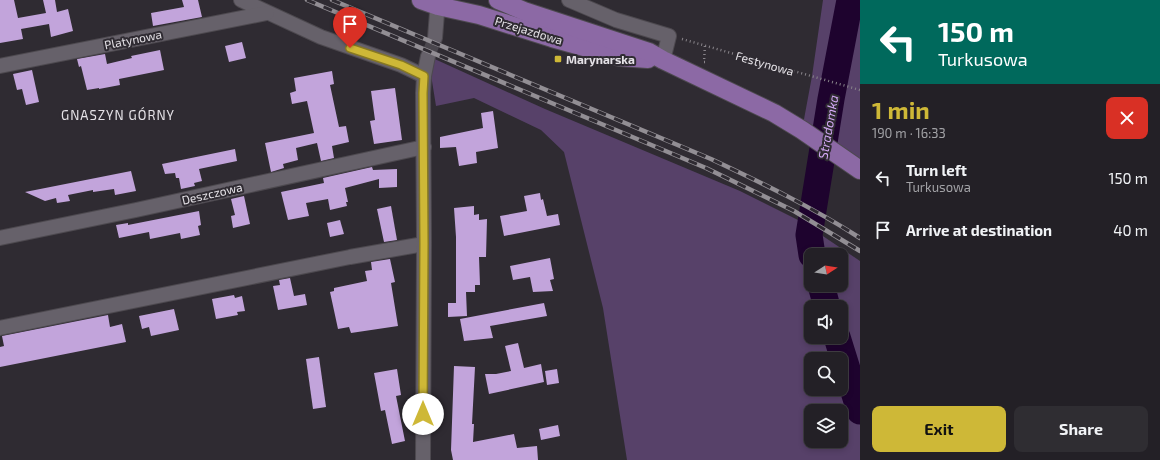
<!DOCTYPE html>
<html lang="en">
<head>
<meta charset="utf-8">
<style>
	:root { --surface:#232026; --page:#2f2d32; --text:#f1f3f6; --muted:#a3a3a7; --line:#403e43; --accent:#ceb837 }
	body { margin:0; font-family:"Exo 2",sans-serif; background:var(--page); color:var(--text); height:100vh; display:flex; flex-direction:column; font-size:15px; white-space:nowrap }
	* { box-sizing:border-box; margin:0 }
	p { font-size:13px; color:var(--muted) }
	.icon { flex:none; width:22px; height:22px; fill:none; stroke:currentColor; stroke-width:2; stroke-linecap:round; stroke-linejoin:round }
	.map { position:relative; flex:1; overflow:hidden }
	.drawer { display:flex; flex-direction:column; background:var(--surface); width:300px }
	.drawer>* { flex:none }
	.guide { background:#00695c; color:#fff; overflow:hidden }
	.needle { width:26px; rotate:78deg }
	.tools { position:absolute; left:804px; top:248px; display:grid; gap:8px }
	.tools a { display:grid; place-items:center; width:44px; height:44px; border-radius:8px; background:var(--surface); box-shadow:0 2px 6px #0003,0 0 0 1px var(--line); font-size:20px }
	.pin { position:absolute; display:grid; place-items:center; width:34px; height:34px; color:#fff; margin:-41px -17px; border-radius:50% 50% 50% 0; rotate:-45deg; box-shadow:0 0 4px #0007 }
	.pin .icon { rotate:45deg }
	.me { position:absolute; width:44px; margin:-22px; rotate:0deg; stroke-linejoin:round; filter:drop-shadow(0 0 3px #0008) }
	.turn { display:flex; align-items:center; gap:14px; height:84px; padding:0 12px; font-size:18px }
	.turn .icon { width:52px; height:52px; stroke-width:2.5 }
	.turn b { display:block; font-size:28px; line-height:34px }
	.round { display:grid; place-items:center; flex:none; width:42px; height:42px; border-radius:8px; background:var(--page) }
	.headline { display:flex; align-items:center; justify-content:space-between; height:68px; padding:0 12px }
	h1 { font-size:24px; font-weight:700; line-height:30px; color:var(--accent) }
	.cta { display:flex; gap:8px; margin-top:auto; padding:8px 12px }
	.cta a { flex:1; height:46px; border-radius:8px; background:var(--accent); color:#111; font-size:16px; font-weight:700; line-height:46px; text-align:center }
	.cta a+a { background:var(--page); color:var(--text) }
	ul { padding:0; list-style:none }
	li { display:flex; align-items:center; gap:12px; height:52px; padding:0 12px }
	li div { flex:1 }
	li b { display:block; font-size:15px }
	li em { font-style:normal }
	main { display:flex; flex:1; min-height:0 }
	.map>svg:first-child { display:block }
</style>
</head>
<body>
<main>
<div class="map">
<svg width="860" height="460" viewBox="0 0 860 460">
	<rect width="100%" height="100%" fill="#2f2b32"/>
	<g fill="#574169" fill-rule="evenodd">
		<polygon points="823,0 860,0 860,171 802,130 812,76"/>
		<path d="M428,56l117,53 195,82 62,31 58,39v199h-233l-24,-152 -39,-156 -23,-22 -67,-32 -38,8zM811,255h30v30h-30zM811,307h30v30h-30zM811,359h30v30h-30zM811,411h30v30h-30z"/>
	</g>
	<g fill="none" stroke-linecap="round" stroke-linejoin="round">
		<g stroke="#1e032e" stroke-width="27">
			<polyline points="812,255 809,235 831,99 850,0"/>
			<polyline points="821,285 827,307"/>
			<polyline points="837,337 860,411"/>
		</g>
	</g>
	<g fill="#c2a4db">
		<polygon points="0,0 14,0 18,18 46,13 43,0 55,0 57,12 68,9 73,31 51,37 49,24 21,29 23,39 0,43"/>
		<polygon points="182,0 198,0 202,17 153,26 151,13 184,7"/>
		<polygon points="242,42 246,58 229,62 225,46"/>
		<polygon points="160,50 164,70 119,79 120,85 99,89 99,88 87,90 81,66 79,67 77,59 105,54 107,64 132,58 131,56"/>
		<polygon points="32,70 39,102 26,105 22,89 17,90 13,74"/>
		<polygon points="332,71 334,84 330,85 339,127 346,126 349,142 332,146 334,158 321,161 317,143 296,148 298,160 283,164 284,168 271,172 265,143 314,133 307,101 292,104 290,93 296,91 294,78"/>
		<polygon points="395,88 402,140 374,144 370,121 375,120 371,91"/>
		<polygon points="493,111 498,148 476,152 477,163 459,166 456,147 440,148 440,137 483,128 481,113"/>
		<polygon points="235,149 237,161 199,169 202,181 194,183 195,186 181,189 179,178 176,178 175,173 165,174 162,164"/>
		<polygon points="372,167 373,170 397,169 397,187 379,188 379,179 345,188 348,202 346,202 347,206 330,210 328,199 306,203 309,216 288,220 281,192 324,183 323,178"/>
		<polygon points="131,171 136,191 115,195 114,189 93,192 93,190 68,195 70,201 57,203 56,198 45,201 25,192"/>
		<polygon points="540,193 541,200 543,199 547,216 558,214 560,225 504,236 500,216 527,211 524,196"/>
		<polygon points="244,196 250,224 233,228 231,216 235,215 231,199"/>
		<polygon points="391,206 397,240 384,242 377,209"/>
		<polygon points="474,206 474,215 479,214 479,220 487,219 486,257 479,257 480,285 475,285 475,292 466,292 467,316 448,317 448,303 456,303 456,237 454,208"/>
		<polygon points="199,211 201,225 198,226 200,235 181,239 180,233 150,239 149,232 119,238 116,225 128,223 128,225"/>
		<polygon points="340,220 344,234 330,237 327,223"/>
		<polygon points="550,258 554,279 550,280 553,291 533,292 530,277 513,280 510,266"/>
		<polygon points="390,259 395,282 391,283 398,326 351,333 349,327 338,329 330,292 334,291 334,288 367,281 365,271 372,270 371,262"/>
		<polygon points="290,278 294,296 305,294 307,305 278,310 273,286 280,285 279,280"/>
		<polygon points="234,295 235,298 242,296 245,311 237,312 238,315 216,319 212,299"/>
		<polygon points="544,303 547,316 490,326 493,338 464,341 460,319"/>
		<polygon points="174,309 179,330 151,336 149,327 142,329 139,316"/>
		<polygon points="108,315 110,327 122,324 126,342 0,367 0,347 4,346 2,336"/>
		<polygon points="518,343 524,368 541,364 544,382 489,394 485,374 496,374 511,371 505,346"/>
		<polygon points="319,357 326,407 313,409 306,359"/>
		<polygon points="454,366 475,367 472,424 474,424 473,442 514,434 517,448 537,446 538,460 453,460 451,450"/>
		<polygon points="397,369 401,395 396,396 405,441 392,444 385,410 381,411 374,373"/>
		<polygon points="557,369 559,383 547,385 545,371"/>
		<polygon points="558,425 560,436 541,440 539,429"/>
	</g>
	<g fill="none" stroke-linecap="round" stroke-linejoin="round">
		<polyline stroke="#4a464d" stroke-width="14" stroke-dasharray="14 7" stroke-linecap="butt" points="428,56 435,38"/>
		<g stroke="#4d494f" stroke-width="16">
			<g id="minor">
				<polyline points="241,0 321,37 401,65 424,76"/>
				<polyline points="569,0 616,20 669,36 663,60"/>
				<polyline points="435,38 438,0"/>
				<polyline points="0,66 267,13"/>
				<polyline points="0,238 136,210 424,147"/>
				<polyline points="0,328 350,257 424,244"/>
				<polyline points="423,460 424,244 423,93 424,76 428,56"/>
			</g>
		</g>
		<g stroke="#4d494f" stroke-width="20">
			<g id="major">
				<polyline points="421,0 438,6 479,15 552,38 620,57 648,59"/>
				<polyline points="498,0 524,11 649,52 663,60 774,113 802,130 860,170"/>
			</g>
		</g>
		<g stroke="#88848a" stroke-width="2.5" stroke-dasharray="1 3" stroke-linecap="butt">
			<polyline points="682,39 860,90"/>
			<polyline points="705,62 704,62 705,45"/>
		</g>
		<use href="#minor" stroke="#66616a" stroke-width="14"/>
		<use href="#major" stroke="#8c69a5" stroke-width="18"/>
		<g stroke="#928e94" stroke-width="4.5">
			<g id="rail">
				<polyline points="307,0 706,168 794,211 860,251"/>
				<path d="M332,0l379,159c51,24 101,48 149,79"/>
			</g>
		</g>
		<use href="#rail" stroke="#2f2b32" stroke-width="3" stroke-dasharray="9" stroke-linecap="butt"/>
	</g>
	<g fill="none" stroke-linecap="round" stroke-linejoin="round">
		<g stroke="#867824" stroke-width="10">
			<polyline id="route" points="350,48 401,65 424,76 423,93 424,244 423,414"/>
		</g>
		<use href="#route" stroke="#ceb837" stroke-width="7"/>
	</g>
	<rect fill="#ceb837" stroke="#2f2b32" stroke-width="1.5" x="554" y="55" width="8" height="8" rx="2"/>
	<g text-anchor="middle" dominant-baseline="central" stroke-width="4" stroke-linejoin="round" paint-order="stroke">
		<g font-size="12" fill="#e5e2e7" stroke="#2f2b32">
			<text transform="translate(529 30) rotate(17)">Przejazdowa</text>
			<text transform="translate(133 39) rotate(-11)">Platynowa</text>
			<text transform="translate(765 63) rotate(16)">Festynowa</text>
			<text transform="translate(212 193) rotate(-13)">Deszczowa</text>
		</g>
		<g font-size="12" font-weight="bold" fill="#e5e2e7" stroke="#2f2b32" text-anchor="start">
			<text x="566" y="59">Marynarska</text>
		</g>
		<g font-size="13" letter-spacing="1" fill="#e5e2e7" stroke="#2f2b32">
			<text x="118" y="115">GNASZYN GÓRNY</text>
		</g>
		<g font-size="13" font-style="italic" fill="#d4a9f6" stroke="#2f2b32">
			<text transform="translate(828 127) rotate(-80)">Stradomka</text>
		</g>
	</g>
</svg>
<div class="tools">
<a><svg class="needle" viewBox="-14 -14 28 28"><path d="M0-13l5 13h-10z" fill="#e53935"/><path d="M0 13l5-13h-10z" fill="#a3a3a7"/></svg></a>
<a><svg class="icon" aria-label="sound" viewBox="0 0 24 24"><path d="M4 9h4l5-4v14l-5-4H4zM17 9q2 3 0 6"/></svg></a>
<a><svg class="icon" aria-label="search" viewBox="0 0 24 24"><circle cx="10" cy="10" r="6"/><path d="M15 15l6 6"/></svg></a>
<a><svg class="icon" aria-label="layers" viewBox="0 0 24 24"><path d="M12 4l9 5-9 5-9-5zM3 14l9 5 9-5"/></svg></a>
</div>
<div class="pin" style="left:350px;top:48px;background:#d93025"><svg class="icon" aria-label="arrive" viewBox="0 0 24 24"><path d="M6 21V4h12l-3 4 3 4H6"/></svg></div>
<svg class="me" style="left:423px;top:414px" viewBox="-20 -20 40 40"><circle r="19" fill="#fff"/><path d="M0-13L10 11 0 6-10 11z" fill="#ceb837"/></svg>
</div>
<section class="drawer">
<div class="guide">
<div class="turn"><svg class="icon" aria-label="left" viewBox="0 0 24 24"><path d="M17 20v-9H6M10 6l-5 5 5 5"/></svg><div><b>150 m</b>Turkusowa</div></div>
</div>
<div class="headline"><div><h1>1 min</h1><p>190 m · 16:33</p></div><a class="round" style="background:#d93025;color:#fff"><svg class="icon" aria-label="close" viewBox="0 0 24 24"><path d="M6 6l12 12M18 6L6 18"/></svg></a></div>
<ul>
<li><svg class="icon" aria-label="left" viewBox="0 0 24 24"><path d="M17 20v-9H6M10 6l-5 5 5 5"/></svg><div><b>Turn left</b><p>Turkusowa</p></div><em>150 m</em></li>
<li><svg class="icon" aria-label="arrive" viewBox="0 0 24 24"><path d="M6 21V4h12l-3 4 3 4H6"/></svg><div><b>Arrive at destination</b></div><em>40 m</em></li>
</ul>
<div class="cta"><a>Exit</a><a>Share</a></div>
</section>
</main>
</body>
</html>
